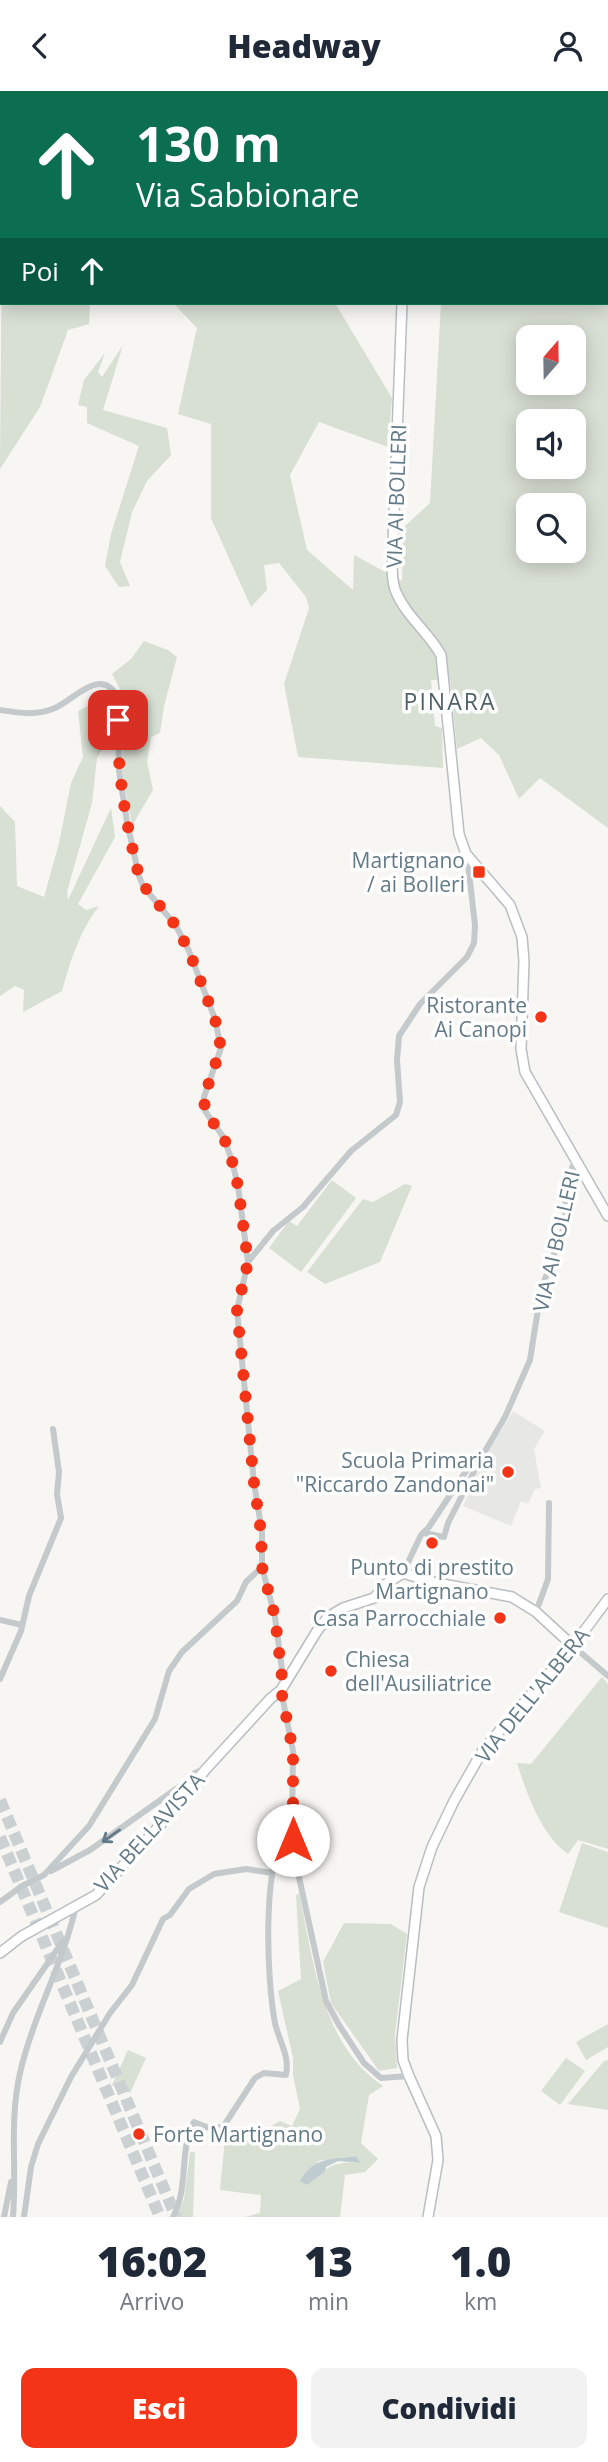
<!DOCTYPE html>
<html lang="it">
<head>
<meta charset="utf-8">
<style>
	:root { --surface:#fff; --page:#f2f2f3; --text:#1f2937; --muted:#747a83; --accent:#f33416 }
	body { margin:0; font-family:"Open Sans",sans-serif; background:var(--page); color:var(--text); height:100vh; display:flex; flex-direction:column; font-size:26px; white-space:nowrap }
	* { box-sizing:border-box; margin:0 }
	p { font-size:23px; color:var(--muted) }
	.icon { flex:none; width:38px; height:38px; fill:none; stroke:currentColor; stroke-width:2; stroke-linecap:round; stroke-linejoin:round }
	.map { position:relative; height:2126px; overflow:hidden }
	.details { display:flex; flex-direction:column; background:var(--surface); flex:1 }
	.details>* { flex:none }
	.banner { position:absolute; left:0px; top:0px; width:609px; height:214px; box-shadow:0 4px 18px #0003; background:#0b6e4f; color:#fff; overflow:hidden }
	.needle { width:46px; rotate:20deg }
	.tools { position:absolute; left:516px; top:234px; display:grid; gap:14px }
	.tools a { display:grid; place-items:center; width:70px; height:70px; border-radius:14px; background:var(--surface); box-shadow:0 4px 18px #0003; font-size:35px }
	.pin { position:absolute; display:grid; place-items:center; width:60px; height:60px; color:#fff; margin:-30px; border-radius:14px; box-shadow:0 4px 10px #0006 }
	.me { position:absolute; width:77px; margin:-38px; rotate:0deg; stroke-linejoin:round; filter:drop-shadow(0 0 5px #0008) }
	.turn { display:flex; align-items:center; gap:24px; height:147px; padding:0 21px; font-size:32px }
	.turn .icon { width:91px; height:91px; stroke-width:2.5 }
	.turn b { display:block; font-size:49px; line-height:60px }
	.then { display:flex; align-items:center; height:66px; padding:0 21px; background:#0003; gap:14px; font-size:26px }
	.eta { display:flex; justify-content:space-evenly; align-items:center; height:119px; text-align:center }
	.eta b { font-size:42px; font-weight:800; line-height:49px }
	.cta { display:flex; gap:14px; margin-top:auto; padding:14px 21px }
	.cta a { flex:1; height:80px; border-radius:14px; background:var(--accent); color:#fff; font-size:28px; font-weight:800; line-height:80px; text-align:center }
	.cta a+a { background:var(--page); color:var(--text) }
	header { display:flex; justify-content:space-between; align-items:center; height:91px; padding:0 21px; background:var(--surface); font-size:32px; font-weight:800 }
	.map>svg:first-child { display:block }
</style>
</head>
<body>
<header><svg class="icon" aria-label="back" viewBox="0 0 24 24"><path d="M15 5l-7 7 7 7"/></svg>Headway<svg class="icon" aria-label="person" viewBox="0 0 24 24"><circle cx="12" cy="8" r="4"/><path d="M4 21q1-7 8-7t8 7"/></svg></header>
<div class="map">
<svg width="608" height="2126" viewBox="0 0 608 2126">
	<rect width="100%" height="100%" fill="#f7f6f3"/>
	<polygon fill="#e7e8e6" points="513,1320 545,1340 534,1358 541,1397 535,1398 528,1413 521,1410 511,1435 463,1415 486,1364"/>
	<g fill="#d8dfd3" fill-rule="evenodd">
		<path d="M24,0h584v737l-68,-50 -21,21 -20,-44 -18,-17 -24,11 -7,-69h-19l4,46 7,2 1,40 -145,-11 -14,-73 25,-76 -3,-11 -27,-34 -15,2 3,25 -16,17 -40,-89v-94l-33,-10 19,-86 -24,-25h162l57,95 -4,49 -69,-25 -29,53 17,75 46,40 1,-35 48,26 2,-54 26,-24 11,-200h166v-210h-585zM528,247h46v45h-46zM528,331h46v45h-46zM528,415h46v45h-46z"/>
		<polygon points="2,122 2,212 90,212 89,233 68,239 40,316 0,378"/>
		<polygon points="123,254 103,319 167,337 171,364 147,390 132,421 120,471 130,495 119,496 105,475 111,443 139,355 87,332 87,316 78,314 84,289 105,262 98,281 102,286"/>
		<polygon points="144,550 168,559 177,566 164,615 160,642 151,646 147,671 153,699 132,735 122,680 124,605 112,583 131,568"/>
		<path d="M102,608l7,12 3,21 -15,26 -5,45 -25,89 1,8 43,-92 4,29 -37,67 8,6 13,-4c-20,26 -28,54 -37,85l-39,21 1,-22 -9,-4 -15,10v-190l15,16 2,64 27,11 15,-54 12,-60 12,-26 -5,-46z"/>
		<polygon points="332,1089 356,1107 301,1181 269,1157 289,1130 297,1135"/>
		<polygon points="405,1093 412,1095 380,1171 325,1193 307,1181 363,1108 373,1111"/>
		<path d="M602,1586l6,7v165l-30,-9 -10,14c-27,-19 -41,-60 -51,-91l14,1z"/>
		<polygon points="582,1752 608,1761 608,1837 559,1821"/>
		<path d="M299,1802c15,69 22,151 84,193l-14,9 -8,48 17,16 -13,13 -20,3 -5,42h-95l15,-4 1,-18 -41,-5 5,-52 39,-8 16,-9 12,5 8,-17 -7,-34v-17l-15,-67 23,-12 -5,-84zM356,2065l3,7c-27,-2 -32,4 -52,22l11,-24z"/>
		<polygon points="344,1832 391,1833 407,1843 395,1944 397,1977 379,1980 331,1912 323,1871"/>
		<polygon points="608,1933 608,1956 586,1969 576,1951"/>
		<polygon points="128,1959 146,1967 130,2002 112,1994"/>
		<polygon points="566,1967 585,1980 560,2014 541,2000"/>
		<polygon points="608,1969 608,2019 568,2013 604,1970"/>
		<polygon points="190,2061 195,2061 193,2126 177,2126 184,2108"/>
	</g>
	<path fill="#beccd0" d="M356,2065l4,7 -22,-2 -12,6 -1,4 -18,14 -7,-4c15,-25 30,-21 56,-25z"/>
	<g fill="none" stroke-linecap="round" stroke-linejoin="round">
		<g stroke="#cbd1d3" stroke-width="12" stroke-dasharray="12 6" stroke-linecap="butt">
			<polyline points="0,1709 176,2126"/>
			<polyline points="0,1746 160,2126"/>
		</g>
		<g stroke="#b8bec2" stroke-width="12">
			<g id="secondary">
				<polyline points="413,2 413,0"/>
				<path d="M402,212l-9,240c0,15 -3,35 3,49 10,24 33,41 45,63l18,179 7,20 44,51 12,32 2,24 -3,88 4,23 83,144"/>
				<polyline points="0,1862 22,1845 96,1804 162,1732 206,1678 270,1608 281,1599 317,1540 328,1526 343,1517 374,1507 386,1493 403,1482 432,1491 512,1506 536,1521 573,1555"/>
				<polyline points="428,2126 438,2069 436,2045 409,1985 403,1969 402,1949 419,1796 432,1756 454,1710 483,1659 573,1555 608,1508"/>
			</g>
		</g>
		<g stroke="#c4c9cc" stroke-width="6">
			<path d="M0,619c19,3 37,6 55,-2 19,-8 48,-44 63,-9l1,72 8,51 12,54 4,10 33,40 13,25 26,68 6,29 -17,49 1,14 19,27 8,23 6,25 10,76"/>
			<polyline points="424,1442 444,1446 448,1432 481,1367 505,1326 530,1269 541,1199 565,1133 566,1091 575,1070"/>
			<polyline points="403,1482 421,1444 429,1436 468,1377 476,1369 480,1368"/>
			<polyline points="536,1521 548,1488 549,1412"/>
			<polyline points="0,1529 22,1534"/>
			<polyline points="573,1555 608,1585"/>
			<polyline points="0,1588 21,1540 29,1505 61,1427 57,1403 59,1381 53,1338"/>
			<polyline points="51,1780 90,1759 183,1693 195,1682 204,1678"/>
			<polyline points="0,1811 22,1795 44,1784 89,1735 155,1628 169,1580 182,1561 237,1510 246,1491 262,1476"/>
			<polyline points="0,1951 13,1922 63,1850"/>
			<polyline points="409,1985 381,1987 364,1972 339,1934 326,1910 297,1777 292,1733 293,1660 281,1599 283,1586 275,1526 262,1476 262,1441 254,1392 237,1219 248,1171 273,1140 303,1116 351,1060 396,1024 400,1011 397,969 399,945 420,913 467,866 474,852 475,834 467,764"/>
			<polyline points="4,2126 11,2091"/>
			<path d="M13,2126c4,-48 -4,-96 7,-144 13,-57 43,-109 56,-167"/>
			<polyline points="24,2126 31,2076 38,2053 71,1986 110,1922 132,1894 163,1828 170,1824 189,1798 214,1783 246,1778 272,1782"/>
			<path d="M173,2126c16,-28 6,-70 21,-95l15,6 14,-1 32,-49 9,-5 22,2c4,-19 -7,-34 -11,-52 -8,-41 -15,-172 17,-199"/>
		</g>
		<use href="#secondary" stroke="#fff" stroke-width="9"/>
	</g>
	<defs><path id="oneway-shaft" d="M-6 0H5M1.5-3L5.5 0L1.5 3" fill="none" stroke-width="1.6" stroke-linecap="round" stroke-linejoin="round" transform="scale(1.75)"/></defs>
	<use stroke="#637a87" href="#oneway-shaft" transform="translate(111 1745) rotate(145)"/>
	<g fill="none" stroke-linecap="round" stroke-linejoin="round">
		<path stroke="#f33416" stroke-width="12" stroke-dasharray="0 21.6" d="M118,629c-1,54 8,104 21,156l4,9 33,41 13,25 26,68 6,29 -17,49 1,14 19,27 8,23 6,25 10,76 -11,48 17,173 7,49 1,35 13,50 7,60 -1,13 12,61v89"/>
	</g>
	<g fill="#f33416" stroke="#fff" stroke-width="2.5">
		<rect x="472" y="774" width="14" height="14" rx="3.5"/>
		<circle cx="541" cy="926" r="7"/>
		<circle cx="508" cy="1381" r="7"/>
		<circle cx="432" cy="1452" r="7"/>
		<circle cx="500" cy="1527" r="7"/>
		<circle cx="331" cy="1580" r="7"/>
		<circle cx="139" cy="2043" r="7"/>
	</g>
	<g text-anchor="middle" dominant-baseline="central" stroke-width="7" stroke-linejoin="round" paint-order="stroke">
		<g font-size="21" fill="#637a87" stroke="#fff">
			<text transform="translate(396 405) rotate(-88)">VIA AI BOLLERI</text>
			<text transform="translate(556 1150) rotate(-77)">VIA AI BOLLERI</text>
			<text transform="translate(532 1604) rotate(-51)">VIA DELL'ALBERA</text>
			<text transform="translate(149 1741) rotate(-48)">VIA BELLAVISTA</text>
		</g>
		<g font-size="21" fill="#637a87" stroke="#fff" text-anchor="end">
			<text x="465" y="769">Martignano<tspan x="465" dy="24">/ ai Bolleri</tspan></text>
			<text x="527" y="914">Ristorante<tspan x="527" dy="24">Ai Canopi</tspan></text>
			<text x="494" y="1369">Scuola Primaria<tspan x="494" dy="24">"Riccardo Zandonai"</tspan></text>
			<text x="432" y="1476" text-anchor="middle">Punto di prestito<tspan x="432" dy="24">Martignano</tspan></text>
			<text x="486" y="1527">Casa Parrocchiale</text>
			<text x="345" y="1568" text-anchor="start">Chiesa<tspan x="345" dy="24">dell'Ausiliatrice</tspan></text>
			<text x="153" y="2043" text-anchor="start">Forte Martignano</text>
		</g>
		<g font-size="23" letter-spacing="2" fill="#51626b" stroke="#fff">
			<text x="450" y="610">PINARA</text>
		</g>
	</g>
</svg>
<div class="tools">
<a><svg class="needle" viewBox="-14 -14 28 28"><path d="M0-13l5 13h-10z" fill="#e53935"/><path d="M0 13l5-13h-10z" fill="#747a83"/></svg></a>
<a><svg class="icon" aria-label="sound" viewBox="0 0 24 24"><path d="M4 9h4l5-4v14l-5-4H4zM17 9q2 3 0 6"/></svg></a>
<a><svg class="icon" aria-label="search" viewBox="0 0 24 24"><circle cx="10" cy="10" r="6"/><path d="M15 15l6 6"/></svg></a>
</div>
<div class="pin" style="left:118px;top:629px;background:#d93025"><svg class="icon" aria-label="arrive" viewBox="0 0 24 24"><path d="M6 21V4h12l-3 4 3 4H6"/></svg></div>
<svg class="me" style="left:293px;top:1749px" viewBox="-20 -20 40 40"><circle r="19" fill="#fff"/><path d="M0-13L10 11 0 6-10 11z" fill="#f33416"/></svg>
<div class="banner">
<div class="turn"><svg class="icon" aria-label="ahead" viewBox="0 0 24 24"><path d="M12 20V5M6 11l6-6 6 6"/></svg><div><b>130 m</b>Via Sabbionare</div></div>
<div class="then">Poi<svg class="icon" aria-label="ahead" viewBox="0 0 24 24"><path d="M12 20V5M6 11l6-6 6 6"/></svg></div>
</div>
</div>
<section class="details">
<div class="eta">
<div><b>16:02</b><p>Arrivo</p></div>
<div><b>13</b><p>min</p></div>
<div><b>1.0</b><p>km</p></div>
</div>
<div class="cta"><a>Esci</a><a>Condividi</a></div>
</section>
</body>
</html>
